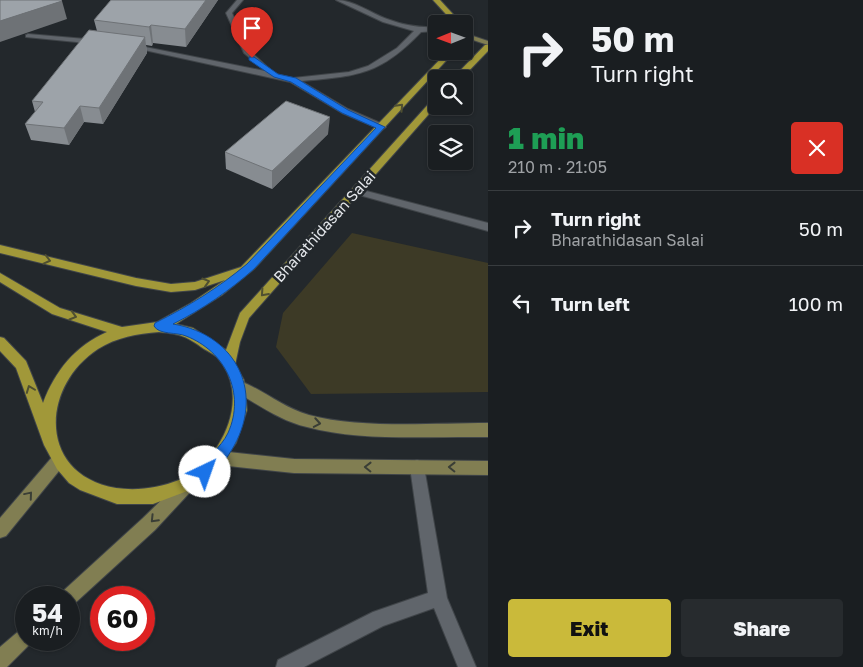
<!DOCTYPE html>
<html lang="en">
<head>
<meta charset="utf-8">
<style>
	:root { --surface:#1a1e21; --page:#272b2e; --text:#f1f3f6; --muted:#9fa2a5; --line:#383c3f; --accent:#caba3a }
	body { margin:0; font-family:"Golos Text",sans-serif; background:var(--page); color:var(--text); height:100vh; display:flex; flex-direction:column; font-size:19px; white-space:nowrap }
	* { box-sizing:border-box; margin:0 }
	p { font-size:16px; color:var(--muted) }
	.icon { flex:none; width:28px; height:28px; fill:none; stroke:currentColor; stroke-width:2; stroke-linecap:round; stroke-linejoin:round }
	.map { position:relative; flex:1; overflow:hidden }
	.side { display:flex; flex-direction:column; background:var(--surface); width:375px }
	.side>* { flex:none }
	.banner { background:#1a1e21; color:var(--text); overflow:hidden }
	.needle { width:32px; rotate:269deg }
	.controls { position:absolute; left:428px; top:15px; display:grid; gap:10px }
	.controls a { display:grid; place-items:center; width:45px; height:45px; border-radius:5px; background:var(--surface); box-shadow:0 1px 4px #0004,0 0 0 1px var(--line); font-size:25px }
	.speed { position:absolute; left:15px; top:586px; display:flex; gap:10px; font-size:25px; font-weight:700; text-align:center }
	.speed>* { display:grid; place-content:center; width:65px; height:65px; border-radius:50%; background:var(--surface); box-shadow:0 1px 4px #0004,0 0 0 1px var(--line); line-height:1 }
	.speed small { font-size:12px; font-weight:400 }
	.speed .limit { border:8px solid #d22; background:#fff; color:#111 }
	.pin { position:absolute; display:grid; place-items:center; width:42px; height:42px; color:#fff; margin:-51px -21px; border-radius:50% 50% 50% 0; rotate:-45deg; box-shadow:0 0 5px #0007 }
	.pin .icon { rotate:45deg }
	.me { position:absolute; width:55px; margin:-28px; rotate:42deg; stroke-linejoin:round; filter:drop-shadow(0 0 4px #0008) }
	.turn { display:flex; align-items:center; gap:18px; height:105px; padding:0 20px; font-size:22px }
	.turn .icon { width:65px; height:65px; stroke-width:2.5 }
	.turn b { display:block; font-size:35px; line-height:42px }
	.round { display:grid; place-items:center; flex:none; width:52px; height:52px; border-radius:5px; background:var(--page) }
	.overview { display:flex; align-items:center; justify-content:space-between; height:85px; padding:0 20px }
	h1 { font-size:30px; font-weight:800; line-height:38px; color:#1e9e55 }
	.action { display:flex; gap:10px; margin-top:auto; padding:10px 20px }
	.action a { flex:1; height:58px; border-radius:5px; background:var(--accent); color:#111; font-size:20px; font-weight:800; line-height:58px; text-align:center }
	.action a+a { background:var(--page); color:var(--text) }
	ul { padding:0; list-style:none }
	li { display:flex; align-items:center; gap:15px; height:75px; padding:0 20px; border-top:1px solid var(--line) }
	li div { flex:1 }
	li b { display:block; font-size:19px }
	li em { font-style:normal }
	main { display:flex; flex:1; min-height:0 }
	.map>svg:first-child { display:block }
</style>
</head>
<body>
<main>
<div class="map">
<svg width="488" height="667" viewBox="0 0 488 667">
	<rect width="100%" height="100%" fill="#23282c"/>
	<polygon fill="#3d3a26" points="352,233 488,263 488,392 311,394 276,347 283,313"/>
	<g fill="none" stroke-linecap="round" stroke-linejoin="round">
		<g stroke="#404549" stroke-width="2">
			<g id="lane">
				<path d="M237,0h6l-11,13 19,39 24,22 18,4 56,-6 19,-6 29,-18 17,-17 -31,-9 -47,-22c18,0 34,13 51,19 16,6 32,9 49,8v4l-15,1c-41,43 -63,44 -120,49l47,28 37,16 1,2 -4,3 -40,-17 -52,-31 -164,-36 4,-2 135,27 -21,-18 -18,-40z"/>
				<polygon points="28,34 97,40 101,42 97,44 26,37 26,35"/>
			</g>
		</g>
		<g stroke="#404549" stroke-width="2">
			<g id="street">
				<polygon points="355,188 488,223 488,231 352,193 350,191"/>
				<polygon points="417,460 422,462 424,467 447,598 476,667 458,667 434,608 383,626 304,667 276,667 278,660 373,612 428,593 410,467 412,462"/>
			</g>
		</g>
		<g stroke="#404549" stroke-width="2">
			<g id="secondary">
				<polygon points="464,33 488,41 488,45 464,37"/>
				<path d="M240,381c24,9 43,27 69,34 52,14 124,8 179,8v14c-57,-1 -126,5 -181,-10 -26,-6 -49,-22 -72,-36l-2,-4 2,-4z"/>
				<polygon points="219,451 294,459 488,461 488,475 294,473 219,465 214,463 212,458 214,453"/>
				<polygon points="58,454 63,456 65,461 63,466 6,536 0,538 0,518 53,456"/>
				<polygon points="188,477 193,479 196,484 193,489 155,530 74,604 69,606 69,598 60,598 62,592 143,518 183,479"/>
				<polygon points="26,627 26,640 33,640 32,642 7,667 0,667 0,647 20,630"/>
			</g>
		</g>
		<g stroke="#404549" stroke-width="2">
			<g id="primary">
				<polygon points="433,0 440,0 462,24 455,24"/>
				<polygon points="485,45 488,45 488,51 461,79 452,79"/>
				<path d="M448,51h7l-201,218 -32,26 -46,29 17,4 33,22 14,-37 193,-214h3v7l-187,212 -9,24 -5,23 9,15 3,30 -11,33 -19,27 -27,20 -37,14h-36l-37,-14 -11,-7 -12,-14 -13,-24 -28,-77 -16,-17v-14l4,1 22,23 17,42c12,-32 32,-57 64,-71l-55,-18 -52,-32v-9l60,35 62,19 35,-5 34,-19 34,-23 -30,10 -24,2 -35,-6 -136,-33v-8l136,33 35,6 24,-2 46,-15zM159,332c22,2 27,4 45,17 4,2 9,5 13,8 36,39 5,104 -38,123 -20,8 -42,11 -63,8 -78,-13 -76,-101 -18,-139 19,-12 39,-15 61,-17z"/>
			</g>
		</g>
		<use href="#lane" fill="#60656b" fill-rule="evenodd"/>
		<use href="#street" fill="#60656b" fill-rule="evenodd"/>
		<use href="#secondary" fill="#817e52" fill-rule="evenodd"/>
		<use href="#primary" fill="#a19839" fill-rule="evenodd"/>
	</g>
	<g fill="#878c91">
		<polygon points="111,0 218,0 186,47 153,43 152,46 146,45 147,53 103,124 84,122 69,145 31,140 25,124 35,112 32,101 97,31 94,20"/>
		<polygon points="328,134 272,189 226,169 225,152"/>
	</g>
	<g fill="#6e7276">
		<polygon points="206,0 218,0 186,47 185,29"/>
		<polygon points="62,1 67,19 0,42 0,21"/>
		<polygon points="151,25 153,43 152,46 149,27"/>
		<polygon points="145,37 147,53 103,124 99,108"/>
		<polygon points="80,106 84,122 69,145 64,128"/>
		<polygon points="330,117 328,134 272,189 272,171"/>
	</g>
	<g fill="#9da3a9" stroke="#6e7276">
		<polygon points="0,0 61,0 62,1 0,21"/>
		<polygon points="111,0 206,0 185,29 151,25 149,27 94,20"/>
		<polygon points="89,30 145,37 99,108 80,106 64,128 25,124 43,102 32,101"/>
		<polygon points="286,101 330,117 272,171 225,152"/>
	</g>
	<defs><path id="oneway-chevron" d="M-2-3.5L2.5 0L-2 3.5" fill="none" stroke-width="1.6" stroke-linecap="round" stroke-linejoin="round" transform="scale(1.25)"/></defs>
	<g stroke="#4f4f31">
		<use href="#oneway-chevron" transform="translate(400 107) rotate(-47)"/>
		<use href="#oneway-chevron" transform="translate(47 260) rotate(14)"/>
		<use href="#oneway-chevron" transform="translate(206 282) rotate(-17)"/>
		<use href="#oneway-chevron" transform="translate(264 293) rotate(132)"/>
		<use href="#oneway-chevron" transform="translate(73 316) rotate(16)"/>
		<use href="#oneway-chevron" transform="translate(30 389) rotate(-111)"/>
	</g>
	<g stroke="#3a3e36">
		<use href="#oneway-chevron" transform="translate(317 423) rotate(10)"/>
		<use href="#oneway-chevron" transform="translate(368 467) rotate(-179)"/>
		<use href="#oneway-chevron" transform="translate(452 467) rotate(-179)"/>
		<use href="#oneway-chevron" transform="translate(29 495) rotate(-50)"/>
		<use href="#oneway-chevron" transform="translate(154 519) rotate(134)"/>
	</g>
	<path fill="#1a73e8" stroke="#114b97" d="M249,57h5l24,17 18,4 52,32 37,17 -131,142c-25,22 -51,40 -81,55 65,11 93,71 58,127 -6,10 -14,23 -26,28l-4,-2 -2,-5c6,-14 22,-24 29,-39 18,-40 -3,-82 -42,-97 -9,-4 -27,-1 -32,-10l1,-3c34,-17 63,-35 92,-59l129,-136 -34,-15 -51,-31 -17,-5 -25,-17z"/>
	<g text-anchor="middle" dominant-baseline="central" stroke-width="5" stroke-linejoin="round" paint-order="stroke">
		<g font-size="15" fill="#e5e8ec" stroke="#23282c">
			<text transform="translate(324 226) rotate(-48)">Bharathidasan Salai</text>
		</g>
	</g>
</svg>
<div class="controls">
<a><svg class="needle" viewBox="-14 -14 28 28"><path d="M0-13l5 13h-10z" fill="#e53935"/><path d="M0 13l5-13h-10z" fill="#9fa2a5"/></svg></a>
<a><svg class="icon" aria-label="search" viewBox="0 0 24 24"><circle cx="10" cy="10" r="6"/><path d="M15 15l6 6"/></svg></a>
<a><svg class="icon" aria-label="layers" viewBox="0 0 24 24"><path d="M12 4l9 5-9 5-9-5zM3 14l9 5 9-5"/></svg></a>
</div>
<div class="speed"><div>54<small>km/h</small></div><div class="limit">60</div></div>
<div class="pin" style="left:252px;top:58px;background:#d93025"><svg class="icon" aria-label="arrive" viewBox="0 0 24 24"><path d="M6 21V4h12l-3 4 3 4H6"/></svg></div>
<svg class="me" style="left:205px;top:472px" viewBox="-20 -20 40 40"><circle r="19" fill="#fff"/><path d="M0-13L10 11 0 6-10 11z" fill="#1a73e8"/></svg>
</div>
<section class="side">
<div class="banner">
<div class="turn"><svg class="icon" aria-label="right" viewBox="0 0 24 24"><path d="M7 20v-9h11M14 6l5 5-5 5"/></svg><div><b>50 m</b>Turn right</div></div>
</div>
<div class="overview"><div><h1>1 min</h1><p>210 m · 21:05</p></div><a class="round" style="background:#d93025;color:#fff"><svg class="icon" aria-label="close" viewBox="0 0 24 24"><path d="M6 6l12 12M18 6L6 18"/></svg></a></div>
<ul>
<li><svg class="icon" aria-label="right" viewBox="0 0 24 24"><path d="M7 20v-9h11M14 6l5 5-5 5"/></svg><div><b>Turn right</b><p>Bharathidasan Salai</p></div><em>50 m</em></li>
<li><svg class="icon" aria-label="left" viewBox="0 0 24 24"><path d="M17 20v-9H6M10 6l-5 5 5 5"/></svg><div><b>Turn left</b></div><em>100 m</em></li>
</ul>
<div class="action"><a>Exit</a><a>Share</a></div>
</section>
</main>
</body>
</html>
